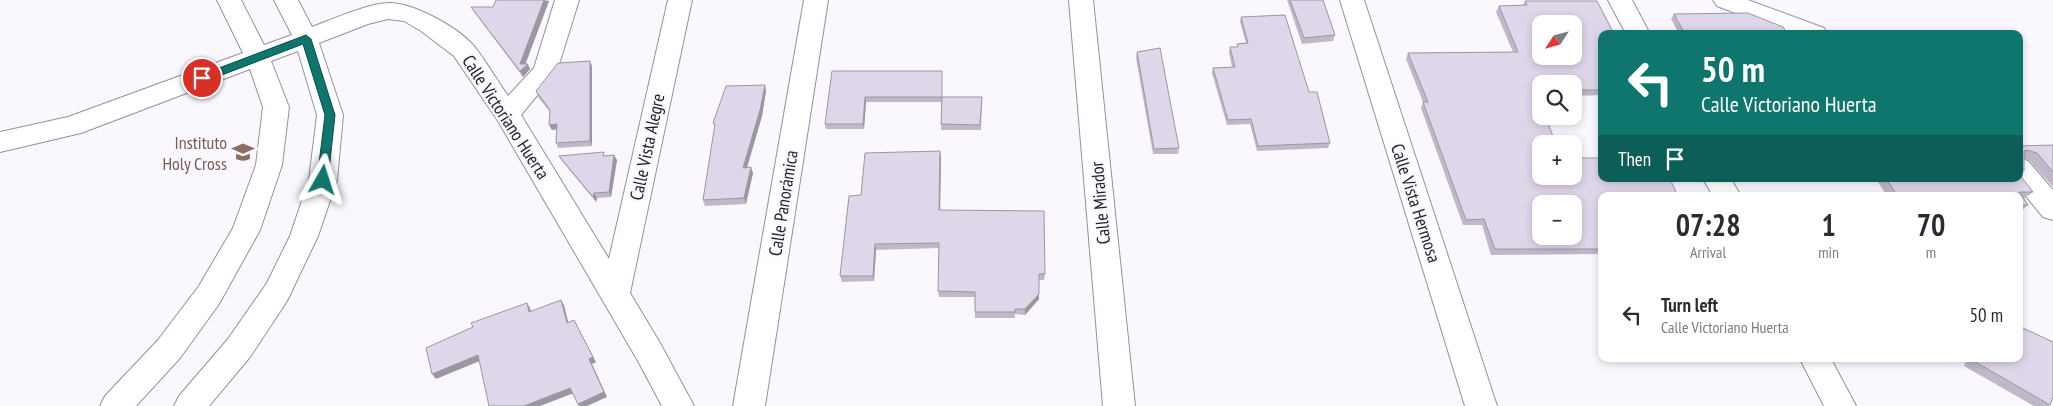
<!DOCTYPE html>
<html lang="en">
<head>
<meta charset="utf-8">
<style>
	:root { --surface:#fff; --page:#f2f2f3; --text:#2b2b33; --muted:#7c7c81 }
	body { margin:0; font-family:"PT Sans Narrow",sans-serif; background:var(--page); color:var(--text); height:100vh; display:flex; flex-direction:column; font-size:19px; white-space:nowrap }
	* { box-sizing:border-box; margin:0 }
	p { font-size:16px; color:var(--muted) }
	.icon { flex:none; width:28px; height:28px; fill:none; stroke:currentColor; stroke-width:2; stroke-linecap:round; stroke-linejoin:round }
	.map { position:relative; flex:1; overflow:hidden }
	.side { position:absolute; left:1598px; top:192px; width:425px; height:170px; display:flex; flex-direction:column; background:var(--surface); border-radius:10px; box-shadow:0 2px 8px #0003 }
	.side>* { flex:none }
	.hud { position:absolute; left:1598px; top:30px; width:425px; height:152px; border-radius:10px; box-shadow:0 2px 8px #0003; background:#0f766e; color:#fff; overflow:hidden }
	.needle { width:32px; rotate:234deg }
	.fabs { position:absolute; left:1532px; top:15px; display:grid; gap:10px }
	.fabs a { display:grid; place-items:center; width:50px; height:50px; border-radius:10px; background:var(--surface); box-shadow:0 2px 8px #0003; font-size:25px }
	.pin { position:absolute; display:grid; place-items:center; width:42px; height:42px; color:#fff; margin:-21px; border:2px solid #fff; border-radius:50%; box-shadow:0 1px 5px #0007 }
	.me { position:absolute; width:55px; margin:-28px; rotate:6deg; stroke-linejoin:round; filter:drop-shadow(0 0 4px #0008) }
	.turn { display:flex; align-items:center; gap:18px; height:105px; padding:0 20px; font-size:22px }
	.turn .icon { width:65px; height:65px; stroke-width:2.5 }
	.turn b { display:block; font-size:35px; line-height:42px }
	.then { display:flex; align-items:center; height:48px; padding:0 20px; background:#0003; gap:10px; font-size:19px }
	.eta { display:flex; justify-content:space-evenly; align-items:center; height:85px; text-align:center }
	.eta b { font-size:30px; font-weight:700; line-height:35px }
	ul { padding:0; list-style:none }
	li { display:flex; align-items:center; gap:15px; height:75px; padding:0 20px }
	li div { flex:1 }
	li b { display:block; font-size:19px }
	li em { font-style:normal }
	.map>svg:first-child { display:block }
</style>
</head>
<body>
<div class="map">
<svg width="2053" height="406" viewBox="0 0 2053 406">
	<rect width="100%" height="100%" fill="#faf7ff"/>
	<g fill="none" stroke-linecap="round" stroke-linejoin="round">
		<g stroke="#978ea0" stroke-width="2">
			<g id="minor">
				<path d="M217,0h24l23,45 28,-10 -18,-35h24l14,27c19,-7 57,-24 77,-24 25,0 68,24 84,42 13,16 23,34 35,51l26,-28 21,-68h24l-22,71 -36,44 88,144 59,-259h24l-62,293 30,50 34,63h-32l-24,-45 -140,-240 -44,-65 -33,-25 -17,-10 -16,-2 -20,5 -49,19 24,72 -6,65 -19,56 -31,65 -37,56 -41,49h-35l5,-10 49,-57 39,-56 23,-47 19,-56 8,-65 -19,-64 -27,10 18,46 -7,58 -22,65 -41,74 -39,54 -44,48h-36l5,-10 53,-56 41,-54 34,-58 23,-63 7,-58 -13,-38 -169,64 -81,19v-20l68,-15 175,-64z"/>
				<polygon points="804,0 828,0 765,406 733,406"/>
				<polygon points="1069,0 1093,0 1135,406 1103,406"/>
				<polygon points="1340,0 1364,0 1497,406 1465,406"/>
				<polygon points="1608,0 1632,0 1650,34 1626,34"/>
				<polygon points="1713,0 1748,0 1824,28 1827,34 1790,34 1717,6"/>
				<polygon points="2019,158 2028,161 2053,190 2053,220 2043,217 2012,179 2019,179"/>
				<polygon points="1703,179 1731,179 1741,196 1713,196"/>
				<polygon points="1800,359 1831,359 1856,406 1824,406"/>
			</g>
		</g>
		<use href="#minor" fill="#fff" fill-rule="evenodd"/>
	</g>
	<g fill="#c0b8c8">
		<polygon points="1287,0 1323,0 1335,35 1333,41 1302,44"/>
		<polygon points="549,1 525,64 530,69 523,77 474,12 471,7 493,7"/>
		<polygon points="1525,1 1601,34 1601,95 1575,96 1576,99 1574,104 1574,84 1541,84 1541,105 1540,105 1541,144 1601,196 1601,254 1491,255 1482,225 1463,225 1421,108 1423,102 1406,59 1408,53 1513,52 1496,12 1499,6 1523,5"/>
		<polygon points="1674,14 1788,34 1679,34 1671,19"/>
		<polygon points="1241,17 1309,92 1330,143 1328,148 1257,151 1250,124 1227,125 1212,73 1213,68 1232,67 1229,52 1230,47 1237,47 1237,44 1246,43 1240,22"/>
		<polygon points="1137,52 1179,148 1178,154 1153,154 1136,58"/>
		<polygon points="592,66 592,146 558,148 556,143 556,129 552,130 550,112 538,97 536,91"/>
		<polygon points="832,71 942,71 942,97 982,102 981,130 941,130 941,102 866,102 864,129 826,129 825,124"/>
		<polygon points="765,85 766,91 762,116 747,168 753,173 746,204 705,206 703,200 715,129 713,123"/>
		<polygon points="2053,145 2053,187 2029,160 2024,158 2019,175 2033,192 2025,198 2024,198 2028,205 2021,211 2019,211 2019,196 1887,196 1876,179 2019,179 2019,146"/>
		<polygon points="559,156 606,156 617,160 611,197 597,198 596,202 562,161"/>
		<polygon points="941,157 940,210 1045,274 1044,280 1039,280 1039,299 1025,315 1015,314 1015,318 975,318 975,297 939,297 938,291 939,248 876,250 874,281 842,282 840,276 861,195"/>
		<polygon points="1967,359 2019,359 2050,405 2048,406 2034,406 1964,366"/>
	</g>
	<g fill="#9c96a3">
		<polygon points="544,0 549,1 524,68 528,64 530,69 523,77 520,71 520,64"/>
		<polygon points="590,61 592,66 592,146 590,141"/>
		<polygon points="765,85 766,91 762,116 745,174 743,168"/>
		<polygon points="865,97 866,102 864,129 863,124"/>
		<polygon points="557,124 559,129 552,130 549,125"/>
		<polygon points="940,151 941,157 940,216 939,210"/>
		<polygon points="614,155 617,160 611,197 609,192"/>
		<polygon points="751,167 753,173 746,204 744,198"/>
		<polygon points="594,193 597,198 596,202 593,197"/>
		<polygon points="875,244 876,250 874,281 873,276"/>
		<polygon points="1039,294 1039,299 1025,315 1025,309"/>
		<polygon points="561,300 564,305 570,329 567,323"/>
		<polygon points="527,303 530,308 533,317 529,312"/>
		<polygon points="574,320 596,362 592,364 607,397 587,406 579,406 578,404 589,359"/>
		<polygon points="478,355 482,360 436,379 432,374"/>
		<polygon points="570,388 574,393 540,406 524,406"/>
	</g>
	<g fill="#dfd6e9" stroke="#9c96a3" fill-rule="evenodd">
		<polygon points="496,0 544,0 520,64 528,64 520,71 471,7 493,7"/>
		<polygon points="1290,0 1323,0 1335,35 1304,38"/>
		<path d="M1525,1h72l17,33h-13v56h-27v-6h-33v15h-3l3,9v8h4l11,28h-15v32h33v-18h27v21h69l8,17h-77v53h-106l-11,-30 -18,1 -43,-118h5l-20,-49 110,-1 -19,-46 28,-1zM1541,24h33v32h-33zM1541,204h33v32h-33z"/>
		<polygon points="1748,13 1783,27 1788,34 1685,34 1674,14"/>
		<polygon points="1285,15 1309,92 1317,92 1330,143 1258,146 1251,119 1228,120 1213,68 1235,67 1230,47 1238,47 1237,44 1248,43 1241,17"/>
		<polygon points="1160,48 1179,148 1154,149 1137,52"/>
		<polygon points="590,61 590,141 556,143 557,124 549,125 550,110 536,91 558,63"/>
		<polygon points="832,71 942,71 942,97 865,97 863,124 825,124"/>
		<polygon points="765,85 760,110 743,168 751,167 744,198 703,200 715,124 713,123 726,86"/>
		<polygon points="942,97 982,97 980,125 941,124"/>
		<polygon points="2053,145 2053,172 2037,153 2027,150 2024,151 2024,171 2019,172 2019,146"/>
		<polygon points="940,151 939,210 1044,211 1045,274 1039,274 1039,294 1025,309 1015,309 1015,312 975,312 975,292 938,291 939,243 875,244 873,276 840,276 849,196 861,195 865,153"/>
		<polygon points="604,152 603,156 614,155 609,192 594,193 593,197 559,156"/>
		<polygon points="2019,174 2033,192 2019,192 2028,205 2019,205 2019,196 1898,196 1886,179 2019,179"/>
		<polygon points="561,300 567,323 574,320 593,357 589,359 604,392 578,404 570,388 524,406 489,406 478,355 432,374 426,348 473,327 471,323 527,303 529,312"/>
		<polygon points="2019,322 2023,328 2053,342 2053,397 2050,405 1972,360 1972,359 2019,359"/>
	</g>
	<polygon fill="#0f766e" stroke="#0a4d48" points="306,35 311,39 335,115 328,180 323,184 317,180 325,115 303,44 206,81 198,81 197,78 198,76"/>
	<defs>
		<g id="school-bare" transform="scale(1.725)"><path d="M0-5L7-2L0 1L-7-2ZM-4 1L0 2.5L4 1V4Q0 6-4 4Z" fill="#8d6e63" stroke="#faf7ff" stroke-width="2.5" paint-order="stroke"/></g>
	</defs>
	<g fill-rule="evenodd">
		<use href="#school-bare" x="243" y="152"/>
	</g>
	<g text-anchor="middle" dominant-baseline="central" stroke-width="5" stroke-linejoin="round" paint-order="stroke">
		<g font-size="18" fill="#221f26" stroke="#faf7ff">
			<text transform="translate(506 117) rotate(57)">Calle Victoriano Huerta</text>
			<text transform="translate(647 147) rotate(-78)">Calle Vista Alegre</text>
			<text transform="translate(783 203) rotate(-81)">Calle Panorámica</text>
			<text transform="translate(1100 203) rotate(-95)">Calle Mirador</text>
			<text transform="translate(1416 203) rotate(72)">Calle Vista Hermosa</text>
		</g>
		<g font-size="18" fill="#785e54" stroke="#faf7ff" text-anchor="end">
			<text x="227" y="142">Instituto<tspan x="227" dy="21">Holy Cross</tspan></text>
		</g>
	</g>
</svg>
<div class="fabs">
<a><svg class="needle" viewBox="-14 -14 28 28"><path d="M0-13l5 13h-10z" fill="#e53935"/><path d="M0 13l5-13h-10z" fill="#7c7c81"/></svg></a>
<a><svg class="icon" aria-label="search" viewBox="0 0 24 24"><circle cx="10" cy="10" r="6"/><path d="M15 15l6 6"/></svg></a>
<a>+</a>
<a>−</a>
</div>
<div class="pin" style="left:202px;top:78px;background:#d93025"><svg class="icon" aria-label="arrive" viewBox="0 0 24 24"><path d="M6 21V4h12l-3 4 3 4H6"/></svg></div>
<svg class="me" style="left:323px;top:180px" viewBox="-20 -20 40 40"><path d="M0-17L14 15 0 8-14 15z" fill="#0f766e" stroke="#fff" stroke-width="4"/></svg>
<div class="hud">
<div class="turn"><svg class="icon" aria-label="left" viewBox="0 0 24 24"><path d="M17 20v-9H6M10 6l-5 5 5 5"/></svg><div><b>50 m</b>Calle Victoriano Huerta</div></div>
<div class="then">Then<svg class="icon" aria-label="arrive" viewBox="0 0 24 24"><path d="M6 21V4h12l-3 4 3 4H6"/></svg></div>
</div>
<section class="side">
<div class="eta">
<div><b>07:28</b><p>Arrival</p></div>
<div><b>1</b><p>min</p></div>
<div><b>70</b><p>m</p></div>
</div>
<ul>
<li><svg class="icon" aria-label="left" viewBox="0 0 24 24"><path d="M17 20v-9H6M10 6l-5 5 5 5"/></svg><div><b>Turn left</b><p>Calle Victoriano Huerta</p></div><em>50 m</em></li>
</ul>
</section>
</div>
</body>
</html>
